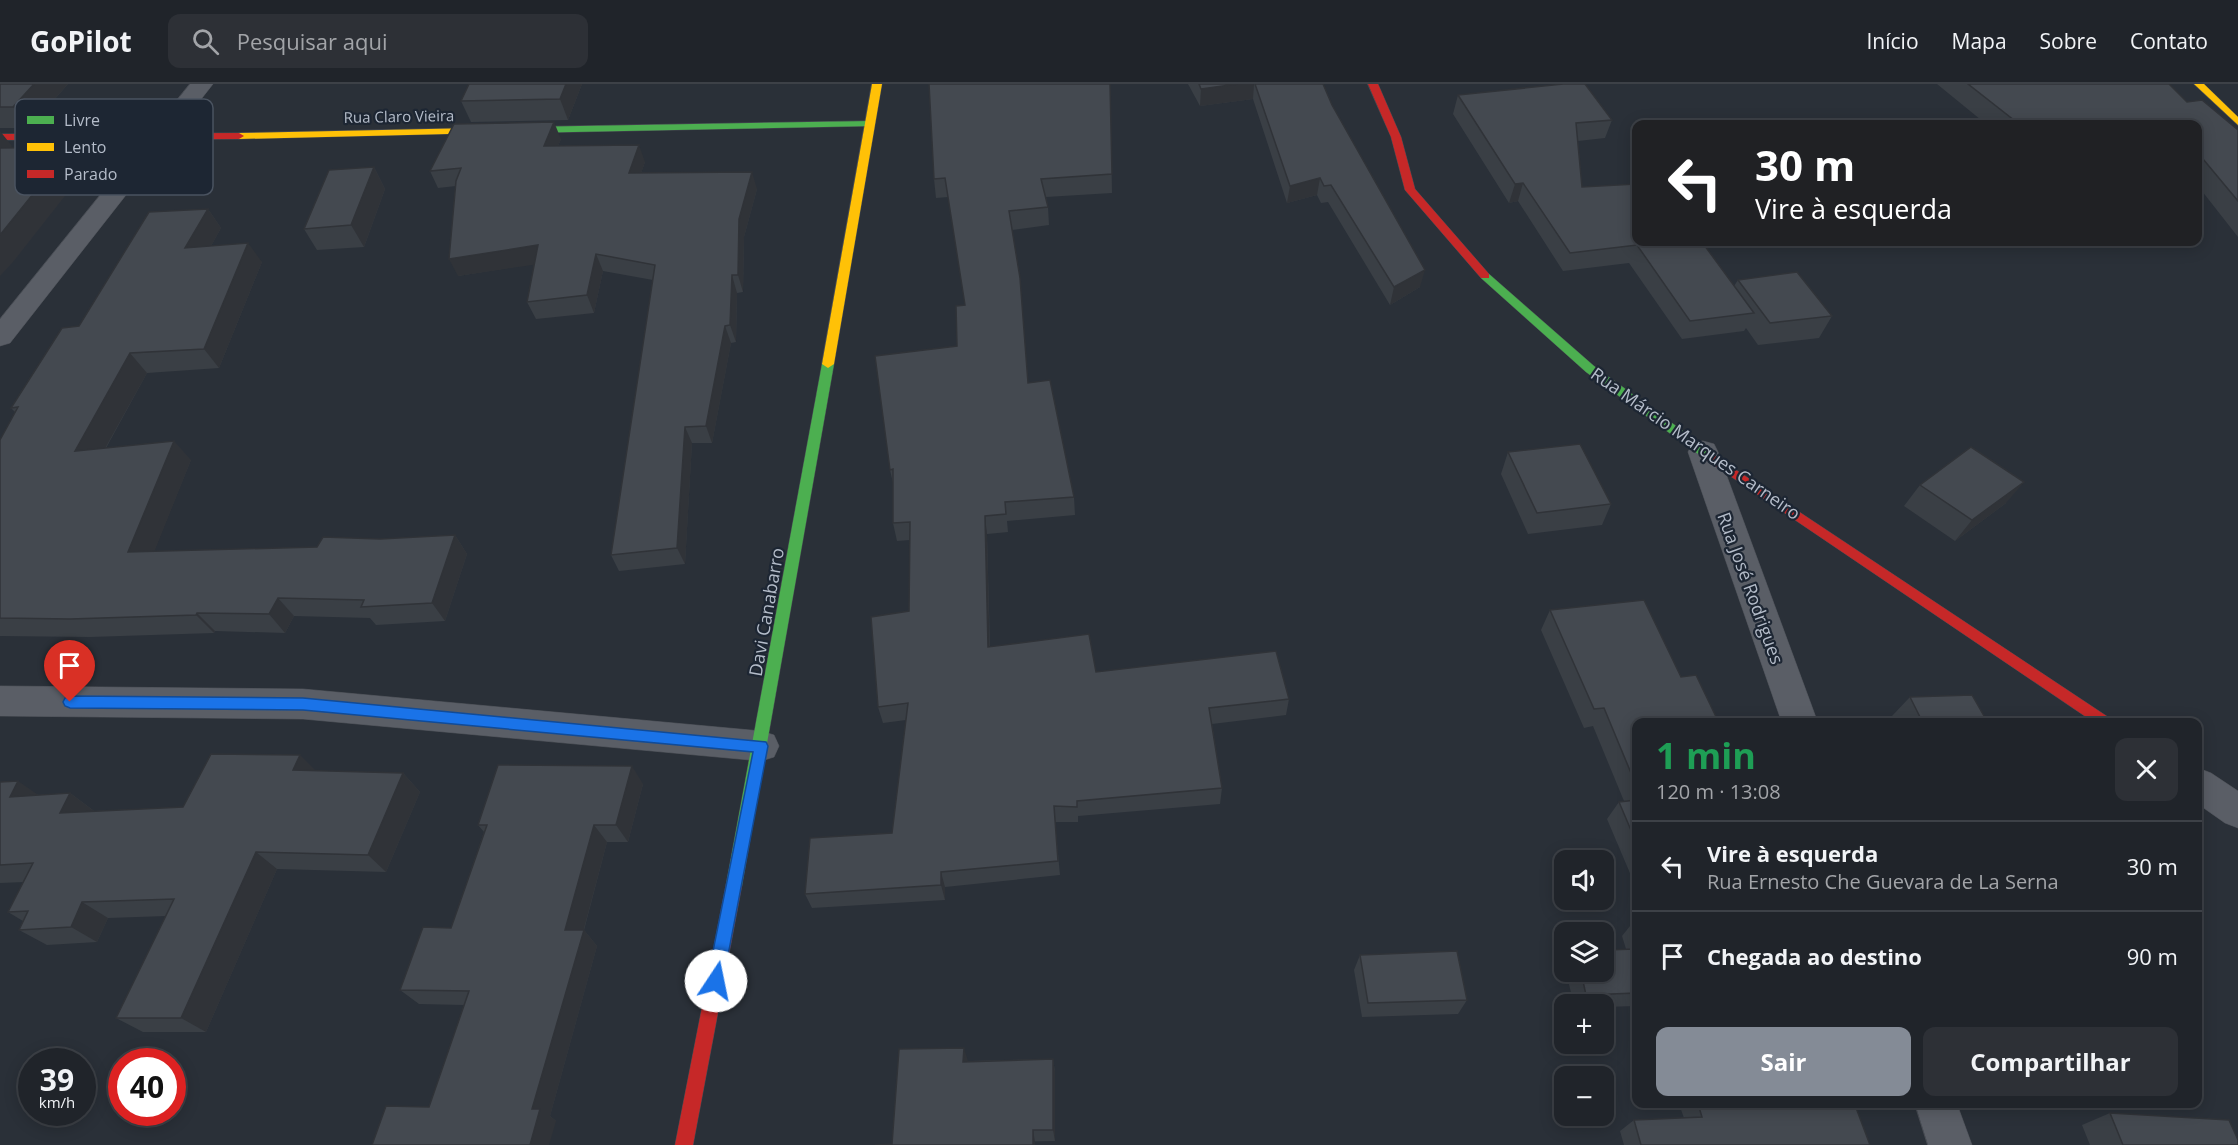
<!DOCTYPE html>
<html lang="pt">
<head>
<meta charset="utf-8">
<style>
	:root { --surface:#20242a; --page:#2d3036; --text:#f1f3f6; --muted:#a2a4a8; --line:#3d4147; --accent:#848b96 }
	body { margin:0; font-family:"Open Sans",sans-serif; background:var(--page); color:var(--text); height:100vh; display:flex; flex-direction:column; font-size:22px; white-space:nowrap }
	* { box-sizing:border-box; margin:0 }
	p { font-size:20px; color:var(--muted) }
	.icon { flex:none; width:33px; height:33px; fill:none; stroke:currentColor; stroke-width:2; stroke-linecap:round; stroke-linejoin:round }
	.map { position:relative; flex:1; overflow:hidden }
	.details { position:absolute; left:1632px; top:634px; width:570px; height:390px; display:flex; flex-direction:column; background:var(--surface); border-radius:12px; box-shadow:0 3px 15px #0003,0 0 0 2px var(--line) }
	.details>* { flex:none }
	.banner { position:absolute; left:1632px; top:36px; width:570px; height:126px; border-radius:12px; box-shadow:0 3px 15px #0003,0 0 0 2px var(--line); background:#202124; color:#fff; overflow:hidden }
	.buttons { position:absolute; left:1554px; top:766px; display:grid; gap:12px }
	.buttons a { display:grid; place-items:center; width:60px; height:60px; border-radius:12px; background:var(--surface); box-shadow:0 3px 15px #0003,0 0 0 2px var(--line); font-size:30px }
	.speed { position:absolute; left:18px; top:964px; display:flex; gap:12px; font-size:30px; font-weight:700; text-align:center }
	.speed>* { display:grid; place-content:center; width:78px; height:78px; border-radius:50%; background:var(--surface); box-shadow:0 3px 15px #0003,0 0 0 2px var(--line); line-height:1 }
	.speed small { font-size:15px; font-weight:400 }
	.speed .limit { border:9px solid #d22; background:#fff; color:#111 }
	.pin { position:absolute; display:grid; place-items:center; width:51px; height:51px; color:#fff; margin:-62px -26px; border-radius:50% 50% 50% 0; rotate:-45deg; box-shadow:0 0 6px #0007 }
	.pin .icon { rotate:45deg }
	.me { position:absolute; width:66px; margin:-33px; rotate:11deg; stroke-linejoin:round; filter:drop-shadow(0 0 4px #0008) }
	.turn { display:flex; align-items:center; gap:21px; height:126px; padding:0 24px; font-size:27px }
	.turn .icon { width:78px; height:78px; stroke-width:2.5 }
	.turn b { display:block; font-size:42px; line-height:51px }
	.round { display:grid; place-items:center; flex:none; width:63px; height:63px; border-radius:12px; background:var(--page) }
	.head { display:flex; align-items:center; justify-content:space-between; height:102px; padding:0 24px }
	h1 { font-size:36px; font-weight:700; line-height:45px; color:#1e9e55 }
	.button { display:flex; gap:12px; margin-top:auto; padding:12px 24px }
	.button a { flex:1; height:69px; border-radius:12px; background:var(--accent); color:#fff; font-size:24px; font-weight:700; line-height:69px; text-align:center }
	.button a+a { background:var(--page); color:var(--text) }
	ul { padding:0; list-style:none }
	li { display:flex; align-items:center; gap:18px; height:90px; padding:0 24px; border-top:2px solid var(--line) }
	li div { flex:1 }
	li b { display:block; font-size:22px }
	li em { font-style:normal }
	header { display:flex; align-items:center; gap:36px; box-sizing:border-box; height:84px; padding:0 30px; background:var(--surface); border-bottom:2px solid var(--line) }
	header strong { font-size:28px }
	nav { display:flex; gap:33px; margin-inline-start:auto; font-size:21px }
	.search { width:420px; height:54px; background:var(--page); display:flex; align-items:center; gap:15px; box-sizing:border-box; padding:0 21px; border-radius:12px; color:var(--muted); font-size:22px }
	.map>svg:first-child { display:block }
</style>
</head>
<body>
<header>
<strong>GoPilot</strong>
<div class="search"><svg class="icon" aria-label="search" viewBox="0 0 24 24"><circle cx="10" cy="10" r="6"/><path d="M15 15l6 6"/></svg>Pesquisar aqui</div>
<nav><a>Início</a><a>Mapa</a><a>Sobre</a><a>Contato</a></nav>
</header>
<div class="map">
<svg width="2238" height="1061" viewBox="0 0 2238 1061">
	<rect width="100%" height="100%" fill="#2a3038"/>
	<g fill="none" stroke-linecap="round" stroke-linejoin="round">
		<g stroke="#484c53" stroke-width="1">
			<g id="street">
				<polygon points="190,0 213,0 10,259 0,262 0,235"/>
				<polygon points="1703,357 1714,360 1718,368 1818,639 1782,639 1688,368 1692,360"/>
				<polygon points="0,602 303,605 761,647 774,651 779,662 774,673 761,677 303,635 0,632"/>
				<polygon points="2198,684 2211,689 2238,707 2238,744 2225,739 2198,720"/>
				<polygon points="1915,1020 1957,1020 1972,1061 1928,1061"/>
			</g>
		</g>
		<g stroke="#484c53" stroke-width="1">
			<g id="fast">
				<polygon points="870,37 875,40 873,42 523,49 518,46 523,43"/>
				<polygon points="1485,189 1489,190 1594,282 1713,369 1715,372 1713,375 1705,375 1586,288 1481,194 1481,190"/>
				<polygon points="828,276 834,280 742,801 740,806 734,808 728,806 726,801 822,280"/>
			</g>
		</g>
		<g stroke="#484c53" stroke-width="1">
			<g id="slow">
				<polygon points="872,0 882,0 834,280 828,284 822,280"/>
				<polygon points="2194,0 2204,0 2238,33 2238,41"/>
				<polygon points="523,43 528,46 526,48 239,55 234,52 239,49"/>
			</g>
		</g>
		<g stroke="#484c53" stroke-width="1">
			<g id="jam">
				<polygon points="1368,0 1378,0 1401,53 1415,105 1489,190 1489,194 1481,194 1405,106 1391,53"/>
				<polygon points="0,50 239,49 244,52 239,55 0,56"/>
				<polygon points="1709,368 2111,635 2113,639 2095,639 1705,375 1703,372"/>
				<polygon points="734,794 740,796 742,801 693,1061 675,1061 726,801 728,796"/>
			</g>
		</g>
		<use href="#street" fill="#5a5e66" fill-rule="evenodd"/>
		<use href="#fast" fill="#4caf50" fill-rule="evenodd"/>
		<use href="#slow" fill="#ffc107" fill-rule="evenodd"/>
		<use href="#jam" fill="#c62828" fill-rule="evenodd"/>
	</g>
	<g fill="#3a3f45">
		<polygon points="0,0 68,0 29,44 0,44"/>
		<polygon points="582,0 568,36 471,38 461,17"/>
		<polygon points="1110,0 1112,109 1046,113 1048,123 1049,141 1012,146 1028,299 1074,413 1075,431 1007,437 1008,448 987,450 990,562 1096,588 1289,615 1286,631 1212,640 1222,704 1220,720 1078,732 1078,738 1055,738 1060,791 945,803 945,816 812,824 805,810 892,749 906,636 883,639 878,623 909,527 910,456 897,457 893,439 893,399 890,386 957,262 965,221 948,113 936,114 934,95"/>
		<polygon points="1188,0 1323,0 1332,21 1420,203 1390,221 1328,118 1321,119 1317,111 1287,119 1253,15 1200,22"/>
		<polygon points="1937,0 2169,0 2187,18 2238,46 2238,153 2198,102 2198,40 1986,40"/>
		<polygon points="1458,11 1612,36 1605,54 1578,57 1582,103 1734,202 1738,196 1832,232 1819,254 1758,261 1746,244 1744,247 1682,255 1629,179 1563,187 1518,117 1509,119 1453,30"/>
		<polygon points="561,55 558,62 645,78 641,89 757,105 744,153 743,208 737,209 736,258 731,259 712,359 692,359 685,480 619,487 611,471 653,196 603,187 594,229 536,235 527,218 534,180 458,192 456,102 438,104 430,87"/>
		<polygon points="374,83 385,105 364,163 317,166 304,145"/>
		<polygon points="208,125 221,144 211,162 262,178 219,284 147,289 106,364 191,376 154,467 317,463 380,455 455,451 467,470 445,537 376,541 370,534 294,532 285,549 215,547 214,549 90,553 0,552 0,356 15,328 11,324 79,242"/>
		<polygon points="1508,368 1611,420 1602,441 1528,450 1501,390"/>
		<polygon points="1920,401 2006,419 1955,457 1904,422"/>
		<polygon points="1550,526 1636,639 1636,801 1635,801 1607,735 1619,718 1624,717 1593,642 1584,644 1541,546"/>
		<polygon points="1910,613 1988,639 1895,639 1892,632"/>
		<polygon points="317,687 403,689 420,708 386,788 277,785 206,948 143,948 116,934 166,832 108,834 97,858 47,861 19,846 23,837 8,828 24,798 0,799 0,698 39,711 70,709 94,727 183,723"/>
		<polygon points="643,700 628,758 607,758 584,846 597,862 550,1032 556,1037 429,1023 464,921 419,920 400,906 451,844 484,748 478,741"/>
		<polygon points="1636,836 1636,922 1604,923 1604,921 1574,921 1566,888 1604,888 1626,865 1622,852 1634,837"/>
		<polygon points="1360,871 1467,916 1458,930 1362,933 1354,886"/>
		<polygon points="1053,975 1055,988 1055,1057 892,1060 968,977"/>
		<polygon points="1679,1020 1843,1020 1870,1061 1624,1061 1620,1047 1634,1036 1684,1034"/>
		<polygon points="2110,1029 2238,1061 2090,1061 2082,1041"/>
	</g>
	<g fill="#303338">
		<polygon points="34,0 68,0 29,44 13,23"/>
		<polygon points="566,0 582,0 568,36 560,15"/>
		<polygon points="1237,0 1254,0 1253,15 1200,22 1201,5"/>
		<polygon points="554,38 561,55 551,79 544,62"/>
		<polygon points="0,47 12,62 2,73 0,85"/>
		<polygon points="639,61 645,78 635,106 629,89"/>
		<polygon points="71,63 87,84 13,178 0,192 0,151"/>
		<polygon points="374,83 385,105 364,163 351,141"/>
		<polygon points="752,88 757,105 744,153 743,208 738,191 739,135"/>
		<polygon points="1320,94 1317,111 1287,119 1290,102"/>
		<polygon points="1523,99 1518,117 1509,119 1515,100"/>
		<polygon points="208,125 221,144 199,184 185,164"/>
		<polygon points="248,159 262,178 219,284 204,265"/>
		<polygon points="538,161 546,179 458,192 449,175"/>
		<polygon points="596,170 603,187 594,229 587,211"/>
		<polygon points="1425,186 1420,203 1390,221 1394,203"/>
		<polygon points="732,191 737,209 736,258 730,241"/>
		<polygon points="725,242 731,259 712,359 706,342"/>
		<polygon points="130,269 147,289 93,386 75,367"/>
		<polygon points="685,343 692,359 685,480 677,464"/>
		<polygon points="174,357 191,376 147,486 128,468"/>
		<polygon points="2024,398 2006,419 1955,457 1972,436"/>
		<polygon points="985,432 987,450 990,580 988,563"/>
		<polygon points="455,451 467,470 445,537 432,519"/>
		<polygon points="278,514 294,532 285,549 269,530"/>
		<polygon points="197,529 215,547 214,549 196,531"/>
		<polygon points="300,671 319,690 293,686"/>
		<polygon points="632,682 643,700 628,758 616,741"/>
		<polygon points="403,689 420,708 386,788 368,771"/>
		<polygon points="18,697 44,715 10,713"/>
		<polygon points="70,709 94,727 60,729"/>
		<polygon points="594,741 607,758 582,852 584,846 597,862 550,1032 556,1037 549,1061 529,1061 532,1025 565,846"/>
		<polygon points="256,768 277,785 206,948 181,934"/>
		<polygon points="941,788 945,803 945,816 941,801"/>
		<polygon points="82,818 108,834 97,858 71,843"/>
		<polygon points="964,964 968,977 963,978"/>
		<polygon points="1053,975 1055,988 1055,1057 1053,1046"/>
		<polygon points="1033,1046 1035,1058 1035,1061 1033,1061"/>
	</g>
	<g fill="#444950" stroke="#303338" stroke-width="1.5">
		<polygon points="0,0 34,0 13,23 0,23"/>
		<polygon points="469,0 566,0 560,15 461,17"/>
		<polygon points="929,0 1110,0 1112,90 1041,95 1048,123 1009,127 1020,194 1028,299 1050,296 1074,413 1005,418 1006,430 985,432 988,563 1089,550 1096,588 1276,567 1289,615 1209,624 1222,704 1077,717 1077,723 1054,722 1058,777 941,788 941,801 805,810 810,754 892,749 908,619 878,623 871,533 909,527 910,438 893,439 893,385 890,386 875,272 957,262 956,222 965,221 945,94 934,95"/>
		<polygon points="1199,0 1237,0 1201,5"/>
		<polygon points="1255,0 1323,0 1332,21 1425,186 1394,203 1331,101 1324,102 1320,94 1290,102"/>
		<polygon points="1563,0 1585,0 1612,36 1576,39 1582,103 1636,100 1636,158 1702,158 1754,229 1690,237 1637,161 1570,169 1523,99 1515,100 1458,11"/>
		<polygon points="1968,0 2169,0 2187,18 2202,16 2238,46 2238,117 2203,75 2198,75 2198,40 2019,40"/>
		<polygon points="554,38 544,62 639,61 629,89 752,88 739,135 738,191 732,191 730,241 725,242 706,342 685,343 677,464 611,471 655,181 596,170 587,211 527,218 538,161 449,175 456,97 461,84 430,87 454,40"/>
		<polygon points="71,63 0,151 0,64"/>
		<polygon points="374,83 351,141 304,145 329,86"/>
		<polygon points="208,125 185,164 248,159 204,265 130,269 75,367 174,357 128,468 317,463 323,453 380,455 455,451 432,519 361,523 364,516 278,514 269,530 197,529 196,531 70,535 0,534 0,356 18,323 11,324 62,244 79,242 149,128"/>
		<polygon points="1797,188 1832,232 1770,239 1738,196"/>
		<polygon points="1580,360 1611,420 1537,429 1508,368"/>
		<polygon points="1971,363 2024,398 1972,436 1920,401"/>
		<polygon points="1644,516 1681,593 1696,591 1719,639 1636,639 1636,701 1604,624 1594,625 1550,526"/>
		<polygon points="1972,611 1988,639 1923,639 1910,613"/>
		<polygon points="211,670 300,671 293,686 403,689 368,771 256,768 181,934 116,934 174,815 82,818 71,843 19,846 28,827 8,828 33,779 0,781 0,698 18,697 10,713 70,709 60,729 183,723"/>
		<polygon points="498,681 632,682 616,741 594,741 565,846 584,846 532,1025 540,1025 530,1061 372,1061 386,1022 429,1023 469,907 400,906 423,843 451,844 487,741 478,741"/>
		<polygon points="1636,716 1636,758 1619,718"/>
		<polygon points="1636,865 1636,909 1586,911 1581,888 1604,888 1604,866"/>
		<polygon points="1457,867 1467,916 1368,919 1360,871"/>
		<polygon points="964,964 963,978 1053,975 1053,1046 1033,1046 1033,1061 875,1061 892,1060 899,965"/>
		<polygon points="1698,1020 1843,1020 1844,1022 1855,1021 1870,1061 1641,1061 1634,1036 1702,1033"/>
		<polygon points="2110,1029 2229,1036 2238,1056 2238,1061 2123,1061"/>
	</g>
	<polygon fill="#1a73e8" stroke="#114b97" stroke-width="1.5" points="70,612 303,614 766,658 768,662 722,903 716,905 710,903 707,897 753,668 303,626 70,624 65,622 63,618 65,614"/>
	<g text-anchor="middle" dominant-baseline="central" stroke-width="4.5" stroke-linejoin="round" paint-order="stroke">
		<g font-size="15" fill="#b4bcc9" stroke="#1d2633">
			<text transform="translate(399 32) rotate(-1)">Rua Claro Vieira</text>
		</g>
		<g font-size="18" fill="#b4bcc9" stroke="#1d2633">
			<text transform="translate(1696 359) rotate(35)">Rua Márcio Marques Carneiro</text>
			<text transform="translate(1751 504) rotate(70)">Rua José Rodrigues</text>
			<text transform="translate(766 528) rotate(-80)">Davi Canabarro</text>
		</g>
	</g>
	<rect x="15" y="15" width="198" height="96" rx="9" fill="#1d2633" stroke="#4a5360" stroke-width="1.5"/>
	<rect x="27" y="32" width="27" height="8" fill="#4caf50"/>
	<rect x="27" y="59" width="27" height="8" fill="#ffc107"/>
	<rect x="27" y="86" width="27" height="8" fill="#c62828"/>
	<g font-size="16" fill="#b4bcc9">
		<text x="64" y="42">Livre</text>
		<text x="64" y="69">Lento</text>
		<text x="64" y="96">Parado</text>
	</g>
</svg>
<div class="buttons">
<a><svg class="icon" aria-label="sound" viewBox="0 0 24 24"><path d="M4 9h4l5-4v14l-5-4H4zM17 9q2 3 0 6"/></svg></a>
<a><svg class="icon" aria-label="layers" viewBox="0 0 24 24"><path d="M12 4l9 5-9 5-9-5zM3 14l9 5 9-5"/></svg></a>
<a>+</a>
<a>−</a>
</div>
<div class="speed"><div>39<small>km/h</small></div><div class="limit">40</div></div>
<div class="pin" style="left:70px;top:618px;background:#d93025"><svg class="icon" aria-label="arrive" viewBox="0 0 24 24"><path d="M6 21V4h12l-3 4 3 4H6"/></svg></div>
<svg class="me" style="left:716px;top:897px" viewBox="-20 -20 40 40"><circle r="19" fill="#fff"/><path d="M0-13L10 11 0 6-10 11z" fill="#1a73e8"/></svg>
<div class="banner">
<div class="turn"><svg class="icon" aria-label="left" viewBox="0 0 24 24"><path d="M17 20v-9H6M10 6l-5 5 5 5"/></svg><div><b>30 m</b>Vire à esquerda</div></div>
</div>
<section class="details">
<div class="head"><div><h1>1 min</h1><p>120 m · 13:08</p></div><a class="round"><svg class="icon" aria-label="close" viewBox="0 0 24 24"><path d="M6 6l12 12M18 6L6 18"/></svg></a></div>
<ul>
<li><svg class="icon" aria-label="left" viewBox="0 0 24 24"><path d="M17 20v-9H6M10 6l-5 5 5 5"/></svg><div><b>Vire à esquerda</b><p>Rua Ernesto Che Guevara de La Serna</p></div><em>30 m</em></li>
<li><svg class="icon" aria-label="arrive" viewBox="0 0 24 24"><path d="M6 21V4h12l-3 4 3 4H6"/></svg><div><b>Chegada ao destino</b></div><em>90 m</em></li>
</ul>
<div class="button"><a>Sair</a><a>Compartilhar</a></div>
</section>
</div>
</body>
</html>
